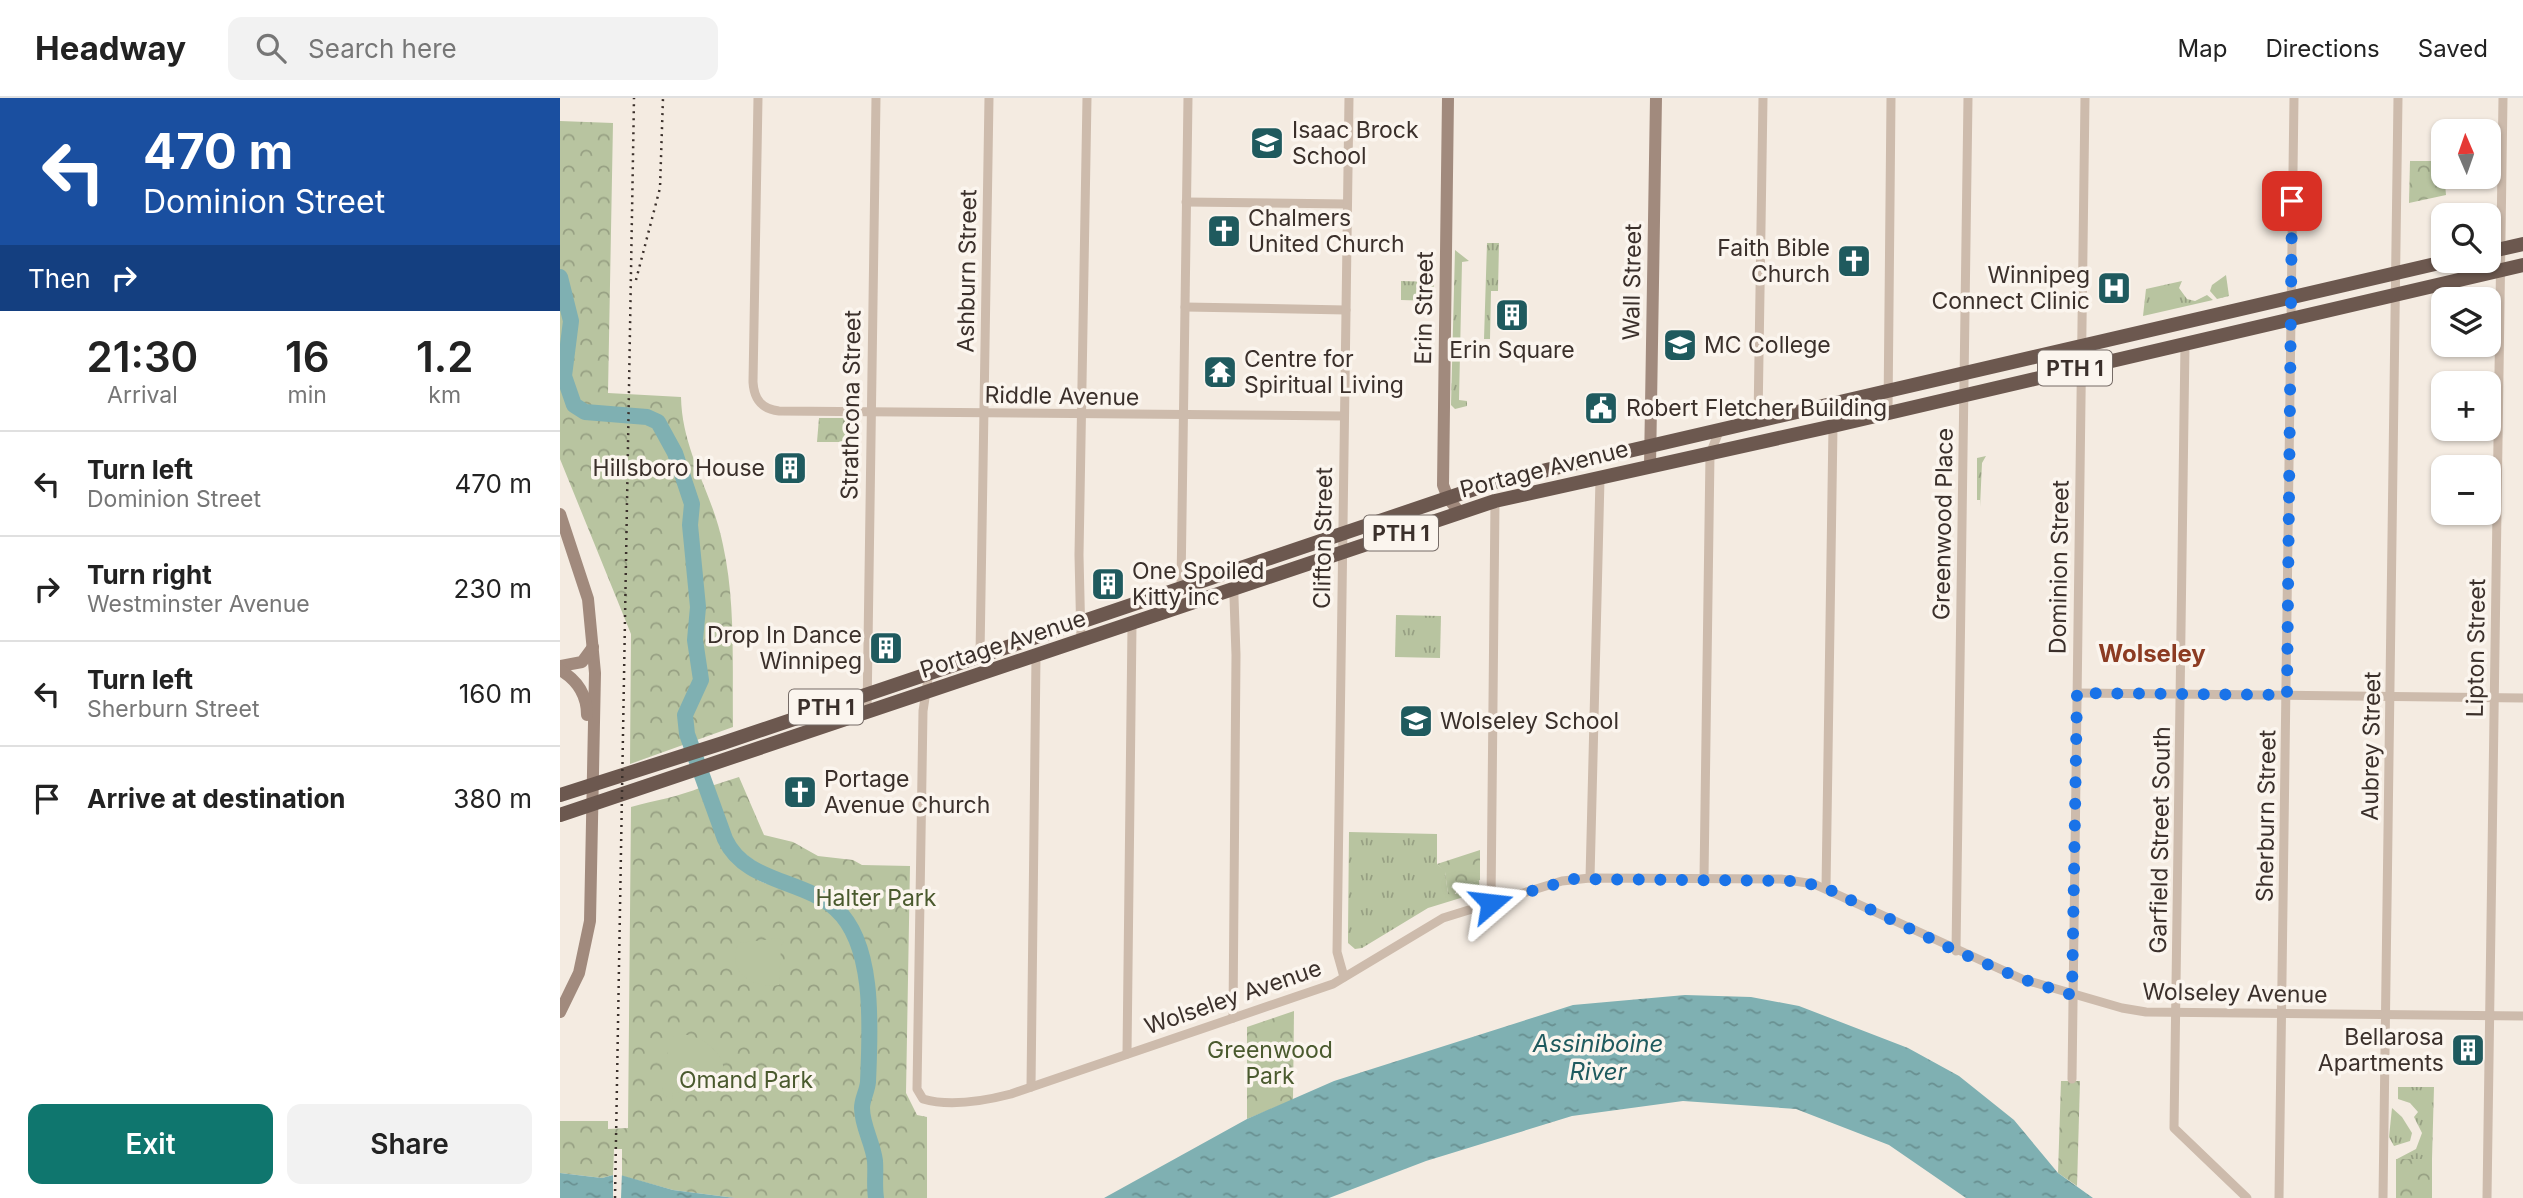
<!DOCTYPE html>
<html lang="en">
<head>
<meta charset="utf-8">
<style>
	:root { --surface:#fff; --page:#f2f2f2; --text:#222; --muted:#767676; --line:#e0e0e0; --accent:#0f766e }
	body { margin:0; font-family:Inter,sans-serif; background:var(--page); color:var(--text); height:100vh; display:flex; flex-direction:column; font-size:26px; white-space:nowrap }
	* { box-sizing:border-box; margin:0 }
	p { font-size:23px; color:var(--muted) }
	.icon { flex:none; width:38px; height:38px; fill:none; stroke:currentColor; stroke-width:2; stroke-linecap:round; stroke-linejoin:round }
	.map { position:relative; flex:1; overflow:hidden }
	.sheet { display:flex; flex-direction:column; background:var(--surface); width:560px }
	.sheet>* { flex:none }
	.guide { background:#1a4fa0; color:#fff; overflow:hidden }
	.needle { width:46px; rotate:358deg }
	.controls { position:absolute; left:1871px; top:21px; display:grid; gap:14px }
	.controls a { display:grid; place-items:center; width:70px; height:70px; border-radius:14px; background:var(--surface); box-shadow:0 2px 5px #0004; font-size:35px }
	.pin { position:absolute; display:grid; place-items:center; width:60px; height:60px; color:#fff; margin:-30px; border-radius:14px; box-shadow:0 4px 10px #0006 }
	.me { position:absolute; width:77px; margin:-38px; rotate:73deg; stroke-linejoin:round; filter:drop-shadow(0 0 5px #0008) }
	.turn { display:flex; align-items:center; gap:24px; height:147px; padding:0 28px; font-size:32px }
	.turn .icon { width:91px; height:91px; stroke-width:2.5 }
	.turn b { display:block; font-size:49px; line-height:60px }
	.then { display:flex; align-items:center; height:66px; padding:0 28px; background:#0003; gap:14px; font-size:26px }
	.eta { display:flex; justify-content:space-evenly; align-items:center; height:119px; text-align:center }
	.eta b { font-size:42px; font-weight:600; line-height:49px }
	.action { display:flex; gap:14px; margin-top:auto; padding:14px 28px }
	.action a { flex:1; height:80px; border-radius:14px; background:var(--accent); color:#fff; font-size:28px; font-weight:600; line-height:80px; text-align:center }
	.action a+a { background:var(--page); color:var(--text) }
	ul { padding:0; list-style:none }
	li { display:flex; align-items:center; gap:21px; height:105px; padding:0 28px; border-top:2px solid var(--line) }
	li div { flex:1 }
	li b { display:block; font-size:26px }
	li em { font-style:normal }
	header { display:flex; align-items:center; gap:42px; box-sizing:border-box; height:98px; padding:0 35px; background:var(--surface); border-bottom:2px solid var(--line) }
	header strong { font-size:33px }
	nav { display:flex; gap:38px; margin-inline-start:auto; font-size:24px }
	.search { width:490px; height:63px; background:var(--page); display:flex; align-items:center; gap:18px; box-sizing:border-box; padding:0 24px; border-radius:14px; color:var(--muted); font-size:26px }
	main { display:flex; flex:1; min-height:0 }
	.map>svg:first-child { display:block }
</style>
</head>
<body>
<header>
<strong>Headway</strong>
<div class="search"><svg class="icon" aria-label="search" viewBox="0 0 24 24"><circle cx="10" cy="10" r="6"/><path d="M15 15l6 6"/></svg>Search here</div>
<nav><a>Map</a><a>Directions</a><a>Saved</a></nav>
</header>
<main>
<section class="sheet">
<div class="guide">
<div class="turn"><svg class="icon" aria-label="left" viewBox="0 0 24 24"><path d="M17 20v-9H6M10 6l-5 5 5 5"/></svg><div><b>470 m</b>Dominion Street</div></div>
<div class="then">Then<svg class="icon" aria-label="right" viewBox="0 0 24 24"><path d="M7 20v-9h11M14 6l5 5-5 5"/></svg></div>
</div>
<div class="eta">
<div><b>21:30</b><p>Arrival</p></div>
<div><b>16</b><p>min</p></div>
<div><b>1.2</b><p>km</p></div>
</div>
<ul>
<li><svg class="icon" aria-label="left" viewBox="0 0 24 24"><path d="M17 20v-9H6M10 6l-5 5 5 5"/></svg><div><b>Turn left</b><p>Dominion Street</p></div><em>470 m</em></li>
<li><svg class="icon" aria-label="right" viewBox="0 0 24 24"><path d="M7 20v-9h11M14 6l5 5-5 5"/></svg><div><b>Turn right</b><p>Westminster Avenue</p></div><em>230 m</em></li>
<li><svg class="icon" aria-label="left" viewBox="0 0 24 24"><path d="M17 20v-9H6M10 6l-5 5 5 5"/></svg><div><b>Turn left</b><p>Sherburn Street</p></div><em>160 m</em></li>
<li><svg class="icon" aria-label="arrive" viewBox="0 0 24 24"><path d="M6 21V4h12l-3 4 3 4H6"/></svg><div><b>Arrive at destination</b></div><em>380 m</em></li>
</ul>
<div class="action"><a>Exit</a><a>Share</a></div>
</section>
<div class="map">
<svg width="1963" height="1100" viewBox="0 0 1963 1100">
	<defs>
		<pattern id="grass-tufts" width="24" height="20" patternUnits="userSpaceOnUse" patternTransform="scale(1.75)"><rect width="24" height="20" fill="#b8c4a0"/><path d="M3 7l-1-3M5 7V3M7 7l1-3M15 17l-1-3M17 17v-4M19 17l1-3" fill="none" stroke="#97a083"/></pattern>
		<pattern id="park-crowns" width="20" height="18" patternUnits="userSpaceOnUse" patternTransform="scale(1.75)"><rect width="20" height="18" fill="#b8c4a0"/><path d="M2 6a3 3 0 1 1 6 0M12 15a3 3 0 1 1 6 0" fill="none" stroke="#97a083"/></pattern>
		<pattern id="water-ripples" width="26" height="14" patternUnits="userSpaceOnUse" patternTransform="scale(1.75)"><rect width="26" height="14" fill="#7fb0b2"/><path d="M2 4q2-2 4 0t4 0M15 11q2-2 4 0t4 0" fill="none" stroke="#699091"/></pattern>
	</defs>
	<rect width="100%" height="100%" fill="#f4ebe1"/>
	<g fill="url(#grass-tufts)">
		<polygon points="927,145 939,145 938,193 931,193 930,241 924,241"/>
		<polygon points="895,152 909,163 902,164 899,302 907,303 907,308 895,311 891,307"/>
		<polygon points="1666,177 1669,198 1657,201 1650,193 1652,187"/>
		<polygon points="841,183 874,184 873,203 841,202"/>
		<polygon points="1622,183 1619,190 1627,201 1635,203 1647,197 1653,202 1583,218 1586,191"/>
		<polygon points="1426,358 1422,365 1420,409 1420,402 1417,402 1417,360"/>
		<polygon points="836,517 881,518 880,560 835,559"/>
		<polygon points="789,734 877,736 877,766 885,773 888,796 896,796 900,788 919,782 920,794 868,810 802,850 795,851 788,845 788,836"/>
		<polygon points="1838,989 1874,989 1872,1061 1837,1061 1856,1051 1862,1035 1854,1019 1858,1014 1850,1005 1838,1001"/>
		<polygon points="1832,1010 1842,1019 1852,1035 1850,1043 1834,1048 1829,1039"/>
	</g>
	<g fill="url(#park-crowns)">
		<path d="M0,23l53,2 -5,270 73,4c1,55 32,96 42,148 13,59 9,122 10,182l-103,37 1,-130 -71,-175z"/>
		<polygon points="1850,63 1883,63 1886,97 1849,105"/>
		<polygon points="259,320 298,320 298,344 257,344"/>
		<path d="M179,679l25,58 29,7 25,14 35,4 9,5 48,1 -4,227 11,22 10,2v81h-192l-62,-8 -51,-14v-27h-8l-1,26 -11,3 -42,-5v-52h48v8l20,-1 3,-321c25,-7 47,-10 71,-20 14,34 21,72 56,93 11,6 25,6 36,10 23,7 51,24 60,49 15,42 7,93 9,138h10l-6,-119 -8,-24 -14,-22 -23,-18 -47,-18 -39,-29 -6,-6 -7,-27h-5l-10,-27z"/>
		<polygon points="920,752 920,782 900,788 894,797 888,796 885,774 877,766"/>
		<polygon points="734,913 733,1002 687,1021 687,929"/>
		<polygon points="1501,983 1520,983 1517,1088 1498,1075"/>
		<rect x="1836" y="1061" width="36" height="39"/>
	</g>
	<g fill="#b8c4a0">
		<path d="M219,840l5,3 -3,5 -2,39c-25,5 -55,-15 -40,-42z"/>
		<path d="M116,936c27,-1 59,24 44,52l-47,7 -1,6 -8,-3 -2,-9 6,-6v-41z"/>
	</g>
	<g fill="url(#water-ripples)">
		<polygon points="1125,897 1191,899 1239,908 1348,950 1399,978 1454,1022 1498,1075 1533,1100 1406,1100 1329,1047 1236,1011 1123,1003 1012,1018 866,1063 769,1100 544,1100 687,1021 774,983 1013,907"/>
		<polygon points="0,1075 42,1080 57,1076 113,1092 175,1100 0,1100"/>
	</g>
	<polygon fill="#f4ebe1" points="53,1073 62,1074 61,1100 53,1100"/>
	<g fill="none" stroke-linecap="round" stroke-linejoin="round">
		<path stroke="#7fb0b2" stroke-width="16" d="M0,179l11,44 -7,55 10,29 11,7 62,5 11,5 17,31 17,51 -2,21 8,82 -3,33 6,40 -16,35 2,19 38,105c20,44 78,40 111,70 40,36 34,122 32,173 -1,10 -6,17 -6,26 0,18 11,35 13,53 1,12 -1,24 1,37"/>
		<g stroke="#cdbbac" stroke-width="9">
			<path d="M198,0l-5,284c1,18 9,27 26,29l565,5"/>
			<polyline points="626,104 787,106"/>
			<polyline points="625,209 786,212"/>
			<polyline points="1625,246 1614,1030 1687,1100"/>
			<polyline points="1328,314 1331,0"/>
			<polyline points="1198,322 1203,0"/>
			<polyline points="673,471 676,557 673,920"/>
			<polyline points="621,488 628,0"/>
			<polyline points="521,544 519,457 527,0"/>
			<polyline points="420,557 429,0"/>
			<path d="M369,574l-6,39 -6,378 6,10c27,8 61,2 88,-5l322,-110 110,-66 119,-37 28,-3 191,1 33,5 208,95 100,29 24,4 377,4"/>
			<polyline points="1517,595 1963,600"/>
			<polyline points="307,615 316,0"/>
			<polyline points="1030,780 1040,381"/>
			<polyline points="1144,780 1150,356 1160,331"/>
			<polyline points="1266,790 1273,328"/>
			<polyline points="931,805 935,403"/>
			<polyline points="1396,853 1408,0"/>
			<polyline points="784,879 777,854 789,0"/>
			<polyline points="567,956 572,527"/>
			<polyline points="1512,981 1525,0"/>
			<polyline points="471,989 476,558"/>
			<polyline points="1719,1100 1734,0"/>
			<polyline points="1823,1100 1838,0"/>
			<polyline points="1927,1100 1943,0"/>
		</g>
		<g stroke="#a18a7d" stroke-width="12">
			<polyline points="888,0 883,387 888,400 900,415"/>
			<polyline points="1090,369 1096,0"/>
			<polyline points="0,416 28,501 35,575 30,823 19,875 0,914"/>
			<polyline points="0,568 22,564 33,549"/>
			<path d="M0,572c17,10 27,25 27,45"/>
		</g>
		<g stroke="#6c584f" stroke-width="14">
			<polyline points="1928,154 1963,146"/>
			<polyline points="0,697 163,645 935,384 1888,163"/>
			<polyline points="0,717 935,403 1273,328 1963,167"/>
		</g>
		<g stroke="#3b302b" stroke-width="2.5" stroke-dasharray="2 5" stroke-linecap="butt">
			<polyline points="76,182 100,90 103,0"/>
			<polyline points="55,1100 74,0"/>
		</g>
	</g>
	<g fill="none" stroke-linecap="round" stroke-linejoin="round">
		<polyline stroke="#1a73e8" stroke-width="12" stroke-dasharray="0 21.6" points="931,805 1013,781 1239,783 1266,790 1396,853 1462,881 1512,897 1517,595 1727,597 1732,103"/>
	</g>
	<defs>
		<g id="school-square" transform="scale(1.75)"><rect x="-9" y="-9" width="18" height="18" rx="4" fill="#1f5a5e" stroke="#fbf5ee"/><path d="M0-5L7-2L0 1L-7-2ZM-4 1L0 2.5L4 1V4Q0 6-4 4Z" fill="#fff"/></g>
		<g id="church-square" transform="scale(1.75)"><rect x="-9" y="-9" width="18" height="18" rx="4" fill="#1f5a5e" stroke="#fbf5ee"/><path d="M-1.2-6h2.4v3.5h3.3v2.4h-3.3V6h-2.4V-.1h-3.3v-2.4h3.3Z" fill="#fff"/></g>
		<g id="hospital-square" transform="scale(1.75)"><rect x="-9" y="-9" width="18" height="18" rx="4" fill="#1f5a5e" stroke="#fbf5ee"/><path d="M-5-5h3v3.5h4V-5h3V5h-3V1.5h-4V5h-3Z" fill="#fff"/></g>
		<g id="building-square" transform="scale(1.75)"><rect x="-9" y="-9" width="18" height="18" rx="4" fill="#1f5a5e" stroke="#fbf5ee"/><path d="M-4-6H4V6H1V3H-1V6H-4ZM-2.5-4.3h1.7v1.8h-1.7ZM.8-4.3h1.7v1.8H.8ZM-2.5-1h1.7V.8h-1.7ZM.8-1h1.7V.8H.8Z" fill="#fff"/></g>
		<g id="university-square" transform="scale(1.75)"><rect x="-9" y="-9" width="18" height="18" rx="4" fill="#1f5a5e" stroke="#fbf5ee"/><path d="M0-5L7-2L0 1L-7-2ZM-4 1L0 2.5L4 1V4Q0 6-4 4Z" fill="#fff"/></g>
		<g id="temple-square" transform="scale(1.75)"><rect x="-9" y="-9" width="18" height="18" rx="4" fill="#1f5a5e" stroke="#fbf5ee"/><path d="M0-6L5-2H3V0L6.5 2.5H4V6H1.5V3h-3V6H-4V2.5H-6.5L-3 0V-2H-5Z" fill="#fff"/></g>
		<g id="civic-square" transform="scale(1.75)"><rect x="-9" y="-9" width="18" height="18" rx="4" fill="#1f5a5e" stroke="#fbf5ee"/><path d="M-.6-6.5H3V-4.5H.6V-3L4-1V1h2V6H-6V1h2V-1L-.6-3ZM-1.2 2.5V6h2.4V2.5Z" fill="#fff"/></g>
	</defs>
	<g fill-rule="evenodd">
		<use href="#school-square" x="707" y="45"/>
		<use href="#church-square" x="664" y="133"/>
		<use href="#church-square" x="1294" y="163"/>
		<use href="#hospital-square" x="1554" y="190"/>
		<use href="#building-square" x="952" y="217"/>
		<use href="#university-square" x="1120" y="247"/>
		<use href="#temple-square" x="660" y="274"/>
		<use href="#civic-square" x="1041" y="310"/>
		<use href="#building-square" x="230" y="370"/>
		<use href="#building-square" x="548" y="486"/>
		<use href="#building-square" x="326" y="550"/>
		<use href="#school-square" x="856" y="623"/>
		<use href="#church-square" x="240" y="694"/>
		<use href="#building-square" x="1908" y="952"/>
	</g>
	<g text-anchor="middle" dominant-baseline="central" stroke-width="7" stroke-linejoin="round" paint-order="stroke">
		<g fill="#fbf5ee" stroke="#756b66" stroke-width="2">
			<rect x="1478" y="252.5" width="74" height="35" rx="5"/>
			<rect x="804" y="417.5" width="74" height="35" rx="5"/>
			<rect x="229" y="591.5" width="74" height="35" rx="5"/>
		</g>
		<g font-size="21" font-weight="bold" fill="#3b302b">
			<text x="1515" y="270">PTH 1</text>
			<text x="841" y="435">PTH 1</text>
			<text x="266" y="609">PTH 1</text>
		</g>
		<g font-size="23" fill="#3b302b" stroke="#fbf5ee" text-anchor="start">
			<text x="732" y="32">Isaac Brock<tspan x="732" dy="26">School</tspan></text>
			<text x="688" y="120">Chalmers<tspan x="688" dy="26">United Church</tspan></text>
			<text x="1270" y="150" text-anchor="end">Faith Bible<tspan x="1270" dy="26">Church</tspan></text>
			<text x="1530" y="177" text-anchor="end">Winnipeg<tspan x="1530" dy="26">Connect Clinic</tspan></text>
			<text x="1144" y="247">MC College</text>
			<text x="952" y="252" text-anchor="middle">Erin Square</text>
			<text x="684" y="261">Centre for<tspan x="684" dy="26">Spiritual Living</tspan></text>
			<text x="1066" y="310">Robert Fletcher Building</text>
			<text x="205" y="370" text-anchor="end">Hillsboro House</text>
			<text x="572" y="473">One Spoiled<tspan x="572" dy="26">Kitty inc</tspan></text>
			<text x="302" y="537" text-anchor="end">Drop In Dance<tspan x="302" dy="26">Winnipeg</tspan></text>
			<text x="880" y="623">Wolseley School</text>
			<text x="264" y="681">Portage<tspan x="264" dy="26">Avenue Church</tspan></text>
			<text x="1884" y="939" text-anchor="end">Bellarosa<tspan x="1884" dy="26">Apartments</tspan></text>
		</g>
		<g font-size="23" fill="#3b302b" stroke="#fbf5ee">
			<text transform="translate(407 173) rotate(-89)">Ashburn Street</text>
			<text transform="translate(1072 184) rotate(-89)">Wall Street</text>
			<text transform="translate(864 210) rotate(-89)">Erin Street</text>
			<text transform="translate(502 298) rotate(1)">Riddle Avenue</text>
			<text transform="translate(291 307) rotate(-89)">Strathcona Street</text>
			<text transform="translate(984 371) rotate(-14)">Portage Avenue</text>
			<text transform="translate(1383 426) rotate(-89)">Greenwood Place</text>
			<text transform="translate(763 440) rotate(-89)">Clifton Street</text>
			<text transform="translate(1499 469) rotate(-89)">Dominion Street</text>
			<text transform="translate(443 546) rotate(-18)">Portage Avenue</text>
			<text transform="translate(1916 550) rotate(-89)">Lipton Street</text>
			<text transform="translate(1811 648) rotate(-89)">Aubrey Street</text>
			<text transform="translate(1706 718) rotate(-89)">Sherburn Street</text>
			<text transform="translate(1600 742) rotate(-89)">Garfield Street South</text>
			<text transform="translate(1675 895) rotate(1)">Wolseley Avenue</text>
			<text transform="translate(673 899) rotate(-19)">Wolseley Avenue</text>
		</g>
		<g font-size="23" fill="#4a5a2e" stroke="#fbf5ee">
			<text x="316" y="800">Halter Park</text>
			<text x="710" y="952">Greenwood<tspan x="710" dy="26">Park</tspan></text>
			<text x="186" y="982">Omand Park</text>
		</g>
		<g font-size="24" font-weight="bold" fill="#8c3b22" stroke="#fbf5ee">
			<text x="1592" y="555">Wolseley</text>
		</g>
		<g font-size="24" font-style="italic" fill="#1f5a5e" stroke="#fbf5ee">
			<text x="1038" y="945">Assiniboine<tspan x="1038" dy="28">River</tspan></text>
		</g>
	</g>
</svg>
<div class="controls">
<a><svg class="needle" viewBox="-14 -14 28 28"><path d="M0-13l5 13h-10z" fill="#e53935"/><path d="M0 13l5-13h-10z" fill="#767676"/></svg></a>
<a><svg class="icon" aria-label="search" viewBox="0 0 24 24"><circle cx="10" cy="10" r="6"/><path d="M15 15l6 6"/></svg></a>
<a><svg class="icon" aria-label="layers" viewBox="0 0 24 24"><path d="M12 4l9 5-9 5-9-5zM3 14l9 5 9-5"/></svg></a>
<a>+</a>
<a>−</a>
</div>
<div class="pin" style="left:1732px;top:103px;background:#d93025"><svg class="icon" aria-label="arrive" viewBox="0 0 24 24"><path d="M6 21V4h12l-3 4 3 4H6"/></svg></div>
<svg class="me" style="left:931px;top:805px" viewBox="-20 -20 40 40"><path d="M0-17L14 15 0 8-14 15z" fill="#1a73e8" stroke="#fff" stroke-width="4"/></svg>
</div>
</main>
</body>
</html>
